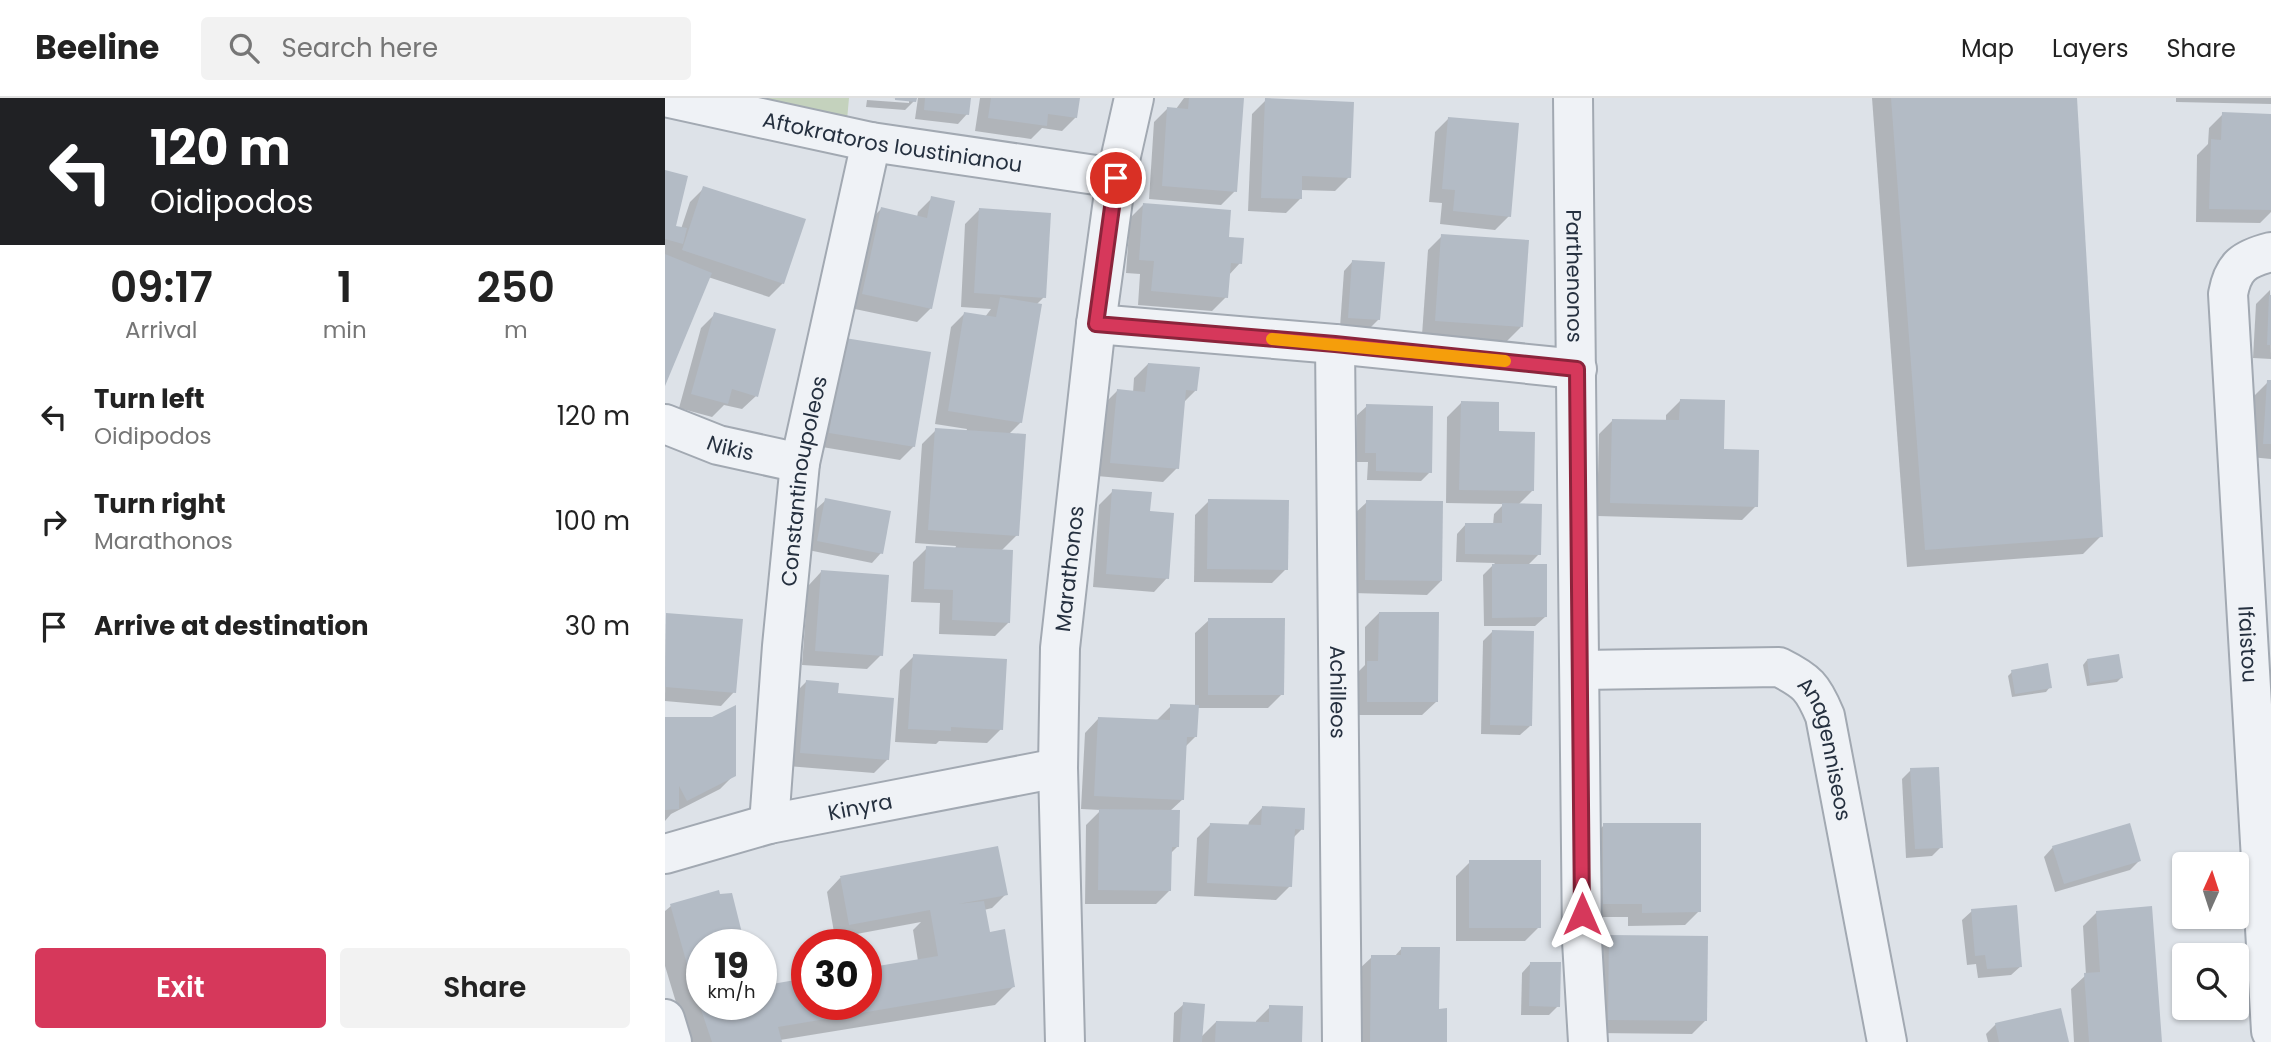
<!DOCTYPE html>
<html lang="en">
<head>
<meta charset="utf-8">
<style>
	:root { --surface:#fff; --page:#f2f2f2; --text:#222; --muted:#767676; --line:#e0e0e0; --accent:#d6385b }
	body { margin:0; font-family:Poppins,sans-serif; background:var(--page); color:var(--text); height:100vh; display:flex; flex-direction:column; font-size:26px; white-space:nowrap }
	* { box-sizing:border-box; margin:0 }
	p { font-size:23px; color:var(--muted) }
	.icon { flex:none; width:38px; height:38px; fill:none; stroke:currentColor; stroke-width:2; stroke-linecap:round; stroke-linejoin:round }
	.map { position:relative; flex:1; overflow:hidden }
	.details { display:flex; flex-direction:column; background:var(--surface); width:665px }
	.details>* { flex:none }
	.top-card { background:#202124; color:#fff; overflow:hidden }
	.needle { width:46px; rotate:3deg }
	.fabs { position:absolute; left:1507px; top:754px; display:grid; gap:14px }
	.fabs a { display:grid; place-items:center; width:77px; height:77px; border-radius:7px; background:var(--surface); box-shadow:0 2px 5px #0004; font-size:35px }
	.speed { position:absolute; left:21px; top:831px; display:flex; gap:14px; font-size:35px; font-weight:700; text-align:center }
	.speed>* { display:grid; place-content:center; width:91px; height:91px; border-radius:50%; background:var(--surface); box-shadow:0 2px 5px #0004; line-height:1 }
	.speed small { font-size:18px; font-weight:400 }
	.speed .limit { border:10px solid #d22; background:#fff; color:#111 }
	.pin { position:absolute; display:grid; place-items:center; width:60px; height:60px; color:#fff; margin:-30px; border:4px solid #fff; border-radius:50%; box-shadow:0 2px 7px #0007 }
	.me { position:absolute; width:77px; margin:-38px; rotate:0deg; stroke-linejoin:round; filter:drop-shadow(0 0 5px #0008) }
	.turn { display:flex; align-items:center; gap:24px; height:147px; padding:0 35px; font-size:32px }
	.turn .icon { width:91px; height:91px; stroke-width:2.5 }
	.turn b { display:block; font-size:49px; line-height:60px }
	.eta { display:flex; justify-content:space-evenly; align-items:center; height:119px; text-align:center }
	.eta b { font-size:42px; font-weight:600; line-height:49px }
	.button { display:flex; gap:14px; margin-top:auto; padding:14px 35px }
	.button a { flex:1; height:80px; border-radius:7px; background:var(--accent); color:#fff; font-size:28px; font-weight:600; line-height:80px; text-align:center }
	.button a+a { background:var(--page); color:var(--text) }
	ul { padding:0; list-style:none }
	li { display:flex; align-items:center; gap:21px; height:105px; padding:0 35px }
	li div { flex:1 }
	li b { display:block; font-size:26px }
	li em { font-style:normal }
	header { display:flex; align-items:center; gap:42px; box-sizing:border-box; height:98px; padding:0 35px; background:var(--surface); border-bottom:2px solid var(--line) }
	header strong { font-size:33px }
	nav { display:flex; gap:38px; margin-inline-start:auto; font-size:24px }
	.search { width:490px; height:63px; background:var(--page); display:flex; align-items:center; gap:18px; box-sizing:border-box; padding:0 24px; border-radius:7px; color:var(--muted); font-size:26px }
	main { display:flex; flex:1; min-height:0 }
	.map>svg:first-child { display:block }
</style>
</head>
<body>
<header>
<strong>Beeline</strong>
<div class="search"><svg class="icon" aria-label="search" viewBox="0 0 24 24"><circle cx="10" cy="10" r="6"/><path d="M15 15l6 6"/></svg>Search here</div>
<nav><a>Map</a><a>Layers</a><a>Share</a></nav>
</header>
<main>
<section class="details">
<div class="top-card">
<div class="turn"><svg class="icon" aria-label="left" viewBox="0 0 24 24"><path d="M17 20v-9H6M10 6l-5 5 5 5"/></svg><div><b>120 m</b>Oidipodos</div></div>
</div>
<div class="eta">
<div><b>09:17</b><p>Arrival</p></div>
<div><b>1</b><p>min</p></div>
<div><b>250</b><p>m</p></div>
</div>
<ul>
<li><svg class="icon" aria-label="left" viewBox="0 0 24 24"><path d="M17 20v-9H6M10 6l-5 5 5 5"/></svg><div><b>Turn left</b><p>Oidipodos</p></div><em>120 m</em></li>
<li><svg class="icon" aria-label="right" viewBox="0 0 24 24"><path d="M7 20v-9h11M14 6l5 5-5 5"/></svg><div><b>Turn right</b><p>Marathonos</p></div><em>100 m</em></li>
<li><svg class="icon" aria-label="arrive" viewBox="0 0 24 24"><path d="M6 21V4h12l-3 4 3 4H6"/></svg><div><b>Arrive at destination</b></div><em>30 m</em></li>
</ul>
<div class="button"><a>Exit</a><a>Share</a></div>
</section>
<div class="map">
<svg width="1606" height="944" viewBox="0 0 1606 944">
	<rect width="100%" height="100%" fill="#dde2e8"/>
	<polygon fill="#c4d2bd" points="93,0 184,0 182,22"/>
	<g fill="#0003">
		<polygon points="227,0 252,0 240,12 201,9 202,2 244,5 244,1"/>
		<polygon points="253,0 304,0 302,16 293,26 250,21"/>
		<polygon points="315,0 413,0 411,19 397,33 377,30 366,41 310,33"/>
		<polygon points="519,0 578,0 570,93 556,107 484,101 489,24 503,10 511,11"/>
		<polygon points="1207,0 1410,0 1436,438 1418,456 1242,469"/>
		<polygon points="1511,0 1606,0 1606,6 1511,4"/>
		<polygon points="601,2 684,79 670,93 635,92 635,101 621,115 583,113 587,16"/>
		<polygon points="1558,16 1606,18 1606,114 1595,125 1531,124 1532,57 1543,46 1544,30"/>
		<polygon points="784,20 844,118 830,132 775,126 777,105 764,104 770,34"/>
		<polygon points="0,74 9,129 16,131 25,104 39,90 118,185 104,199 43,179 0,284"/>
		<polygon points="267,100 266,210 252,224 185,210 202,125 216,111 252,119 253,114"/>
		<polygon points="479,106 562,141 575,165 563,178 561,199 547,213 473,207 475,176 461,175 465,120"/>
		<polygon points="314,112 379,199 371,207 356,324 343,337 352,437 336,453 344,524 330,538 274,536 275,505 246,504 248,464 262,450 290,451 291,448 250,445 257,346 271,332 301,334 302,331 270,326 286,229 300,215 320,219 326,211 296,209 300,126"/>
		<polygon points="777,138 856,229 842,243 757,237 763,152"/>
		<polygon points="688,163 714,221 704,231 675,229 679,173"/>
		<polygon points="1605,192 1606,261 1588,260 1591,206"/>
		<polygon points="50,216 91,298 77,311 59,307 47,319 14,310 36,230"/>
		<polygon points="180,242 249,348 235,362 151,348"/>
		<polygon points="483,266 531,292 518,305 512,370 498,384 432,378 438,307 452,293 468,295 469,280"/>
		<polygon points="1603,284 1606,284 1606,361 1585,359 1589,298"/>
		<polygon points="1015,303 1057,353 1091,408 1077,422 932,418 934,336 948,322 1001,323 1001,317"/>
		<polygon points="796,305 832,335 868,392 853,407 874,456 863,467 880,519 870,528 819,528 818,477 830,465 791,464 792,436 801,426 828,427 829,416 839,406 781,405 782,319"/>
		<polygon points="702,308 765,374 756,383 702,382 703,364 691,364 692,317"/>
		<polygon points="448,393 483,415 502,480 489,494 428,489 434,407"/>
		<polygon points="161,402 216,455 207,465 143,452 151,411"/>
		<polygon points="544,403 621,471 607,485 529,484 530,417"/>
		<polygon points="702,404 776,483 762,497 687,495 688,417"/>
		<polygon points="156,474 216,557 202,571 137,567 143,488"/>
		<polygon points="714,515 771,604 757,617 688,617 689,578 700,567 700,529"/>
		<polygon points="1,517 69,594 56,608 0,603"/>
		<polygon points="544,522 617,596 603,610 532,610 531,638 520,649 518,701 505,713 513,748 505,756 505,792 491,806 420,806 421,727 436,712 416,711 420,635 433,621 491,623 506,608 530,609 530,535"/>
		<polygon points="827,534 865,628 855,637 816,636 818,543"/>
		<polygon points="249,558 336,631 322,645 274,643 271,646 230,644 235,572"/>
		<polygon points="1422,562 1456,580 1452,584 1422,588 1418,567"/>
		<polygon points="1347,574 1385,589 1381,594 1347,599 1343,578"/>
		<polygon points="141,584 171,597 223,661 209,675 122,668 127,598"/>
		<polygon points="0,620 69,677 55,691 6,716 0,723"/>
		<polygon points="1246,672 1276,749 1267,758 1241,760 1237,681"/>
		<polygon points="597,710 637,731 628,740 625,788 611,802 529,798 532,740 546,726 583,728 584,724"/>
		<polygon points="939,727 1034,813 1020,827 963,828 963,819 925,819 925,741"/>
		<polygon points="1388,749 1474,763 1465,772 1390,794 1379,759"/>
		<polygon points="805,764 874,829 860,843 791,843 791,778"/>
		<polygon points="175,780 341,796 327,810 319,812 323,836 348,889 330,907 115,942 116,944 23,944 0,868 0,813 6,808 78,847 37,847 37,906 201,906 253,863 248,832 256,824 170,840 162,794"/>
		<polygon points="1307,813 1356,868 1346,877 1313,880 1311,866 1302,867 1297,822"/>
		<polygon points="1432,814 1496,944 1409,944 1406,891 1421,877 1418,828"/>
		<polygon points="945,838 1041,922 1027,936 930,935 931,852"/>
		<polygon points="737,850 773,912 780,944 692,944 693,872 707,859 729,859"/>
		<polygon points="866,865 893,908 884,917 856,917 857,875"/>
		<polygon points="519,906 535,940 551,924 591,926 591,923 605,909 635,944 508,944 509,915"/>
		<polygon points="1331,926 1402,944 1323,944 1321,936"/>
	</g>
	<g fill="#b3bbc5">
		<polygon points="230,0 252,0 251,4 230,2"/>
		<polygon points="260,0 306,0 304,17 259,12"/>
		<polygon points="326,0 415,0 412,20 383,16 382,28 323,20"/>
		<polygon points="524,0 579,0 572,94 497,88 502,9 523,11"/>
		<polygon points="600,0 689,4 686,80 637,78 637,101 596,100"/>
		<polygon points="1226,0 1412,0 1438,439 1260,452"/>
		<polygon points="1557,14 1606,16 1606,112 1544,111 1546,41 1556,42"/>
		<polygon points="783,19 854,25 846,119 788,113 790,92 777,91"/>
		<polygon points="0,72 23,78 11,128 22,130 18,146 0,141"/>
		<polygon points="38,88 141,121 119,186 17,152"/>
		<polygon points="266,98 290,103 267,211 197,196 216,109 262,120"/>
		<polygon points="478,105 566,112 564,139 579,140 577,166 566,165 563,200 486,193 489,163 474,162"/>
		<polygon points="314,110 386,115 381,200 309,195"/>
		<polygon points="776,136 864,142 858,229 770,223"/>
		<polygon points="0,156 47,175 0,288"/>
		<polygon points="687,162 720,164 715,222 683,220"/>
		<polygon points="1604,197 1606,197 1606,247 1602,247"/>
		<polygon points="335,199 377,206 357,325 283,313 299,214 331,219"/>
		<polygon points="49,214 111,231 93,299 67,291 63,306 26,296"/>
		<polygon points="180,240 266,254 250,349 164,335"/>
		<polygon points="483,265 535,269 532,293 521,292 514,371 445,365 452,291 480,294"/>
		<polygon points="1602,282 1606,282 1606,346 1598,346"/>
		<polygon points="1015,301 1060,302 1059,351 1094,352 1093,409 945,405 947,321 1014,322"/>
		<polygon points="796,303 834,304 834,333 870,334 869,393 794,392"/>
		<polygon points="701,306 768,308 767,375 711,373 711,355 700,355"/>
		<polygon points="270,330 361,336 354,438 263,432"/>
		<polygon points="447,391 487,394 485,413 509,415 504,481 441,476"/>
		<polygon points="160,400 226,413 218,456 152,443"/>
		<polygon points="543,401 624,402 623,472 542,471"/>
		<polygon points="701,402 778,403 777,483 700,482"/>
		<polygon points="837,405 877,406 876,457 800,456 800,425 837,425"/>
		<polygon points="261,448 348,452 345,525 287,522 288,492 259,491"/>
		<polygon points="827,466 882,466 882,519 827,520"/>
		<polygon points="156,472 224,477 218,558 150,553"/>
		<polygon points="714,514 774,514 773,604 702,604 702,563 713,563"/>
		<polygon points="1,515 78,521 71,595 0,589"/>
		<polygon points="543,520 620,520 619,597 543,597"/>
		<polygon points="827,532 869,533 867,628 825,627"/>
		<polygon points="248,556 342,561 338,632 286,629 286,633 243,631"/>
		<polygon points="1454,556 1458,580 1425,585 1422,561"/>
		<polygon points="1383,565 1387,590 1350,596 1346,572"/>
		<polygon points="141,582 174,585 173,595 229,600 224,662 135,655"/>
		<polygon points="505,606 534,607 532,639 522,639 519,702 429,698 433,619 505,622"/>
		<polygon points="71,607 71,678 22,703 14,688 14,711 0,712 0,619 47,619"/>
		<polygon points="1274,669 1278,750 1250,751 1245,670"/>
		<polygon points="597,708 640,710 639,732 630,731 627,789 542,785 545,725 596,727"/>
		<polygon points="434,711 515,712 514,749 507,749 506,793 433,792"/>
		<polygon points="938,725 1036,725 1036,814 977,815 977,806 938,806"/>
		<polygon points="1465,725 1476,763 1399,786 1387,748"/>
		<polygon points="333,748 343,797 293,806 319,803 325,834 340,831 350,889 113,929 117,944 47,944 29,891 5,806 54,792 55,796 67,795 80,847 37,847 37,906 96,906 96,888 142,880 142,906 201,906 201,870 273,858 265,812 184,827 175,778"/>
		<rect x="804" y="762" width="72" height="68"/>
		<polygon points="1352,807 1357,869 1322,871 1320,857 1310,858 1306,811"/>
		<polygon points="1487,808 1497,944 1424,944 1419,875 1435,874 1431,813"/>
		<polygon points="944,837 1043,838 1042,923 943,922"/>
		<polygon points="736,849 775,849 774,911 782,910 782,944 705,944 706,857 736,857"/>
		<polygon points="865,864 896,864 895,909 864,908"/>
		<polygon points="518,904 540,906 537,944 515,944"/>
		<polygon points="604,907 638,908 637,944 550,944 551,923 604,924"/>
		<polygon points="1396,910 1404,944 1334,944 1330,925"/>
	</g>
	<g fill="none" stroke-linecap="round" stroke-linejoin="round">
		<g stroke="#a2a9b2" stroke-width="42">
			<g id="minor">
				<path id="s1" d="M4,0l202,44 245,36"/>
				<path id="s2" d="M908,0l9,843 6,101"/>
				<path id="s3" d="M1606,154c-27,7 -38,14 -43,42l43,737"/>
				<polyline points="431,226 670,246 912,271"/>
				<path id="s4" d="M670,246l7,698"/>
				<path id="s5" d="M0,326l53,21 82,18"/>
				<path id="s6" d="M916,572l198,-3c28,14 34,20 46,49l62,326"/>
				<path id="s7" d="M104,726l13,-178 18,-183 71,-321"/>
				<path id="s8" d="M0,756l104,-30 289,-56"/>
				<polyline points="0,921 7,944"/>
				<path id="s9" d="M400,944l-7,-274 2,-120 36,-324 20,-146 18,-80"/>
			</g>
		</g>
		<use href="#minor" stroke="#eff2f6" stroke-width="38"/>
	</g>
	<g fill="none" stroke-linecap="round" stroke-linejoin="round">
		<g stroke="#8b243b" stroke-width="18">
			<polyline id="route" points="451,80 431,226 670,246 912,271 917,816"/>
		</g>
		<use href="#route" stroke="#d6385b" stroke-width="12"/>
		<polyline stroke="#f59e0b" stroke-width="12" points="607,241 840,263"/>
	</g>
	<g text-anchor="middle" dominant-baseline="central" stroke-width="5" stroke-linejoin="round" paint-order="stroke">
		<g font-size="21" fill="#25303f" stroke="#ecf0f5">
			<text stroke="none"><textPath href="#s1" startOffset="228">Aftokratoros Ioustinianou</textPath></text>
			<text stroke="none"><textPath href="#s2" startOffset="178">Parthenonos</textPath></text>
			<text stroke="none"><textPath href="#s5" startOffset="70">Nikis</textPath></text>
			<text stroke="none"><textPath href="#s7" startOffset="345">Constantinoupoleos</textPath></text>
			<text stroke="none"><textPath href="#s9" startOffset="474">Marathonos</textPath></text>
			<text stroke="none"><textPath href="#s3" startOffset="416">Ifaistou</textPath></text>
			<text stroke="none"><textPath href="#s4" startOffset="348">Achilleos</textPath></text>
			<text stroke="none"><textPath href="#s6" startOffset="299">Anagenniseos</textPath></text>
			<text stroke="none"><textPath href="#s8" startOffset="201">Kinyra</textPath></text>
		</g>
	</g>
</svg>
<div class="fabs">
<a><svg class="needle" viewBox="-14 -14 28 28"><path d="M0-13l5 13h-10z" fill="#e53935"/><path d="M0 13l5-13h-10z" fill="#767676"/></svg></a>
<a><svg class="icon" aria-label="search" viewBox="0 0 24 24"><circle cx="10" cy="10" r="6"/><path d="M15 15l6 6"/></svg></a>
</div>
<div class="speed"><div>19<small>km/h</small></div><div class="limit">30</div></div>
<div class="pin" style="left:451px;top:80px;background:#d93025"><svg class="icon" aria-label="arrive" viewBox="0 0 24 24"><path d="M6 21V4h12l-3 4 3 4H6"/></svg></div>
<svg class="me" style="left:917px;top:816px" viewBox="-20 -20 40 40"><path d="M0-17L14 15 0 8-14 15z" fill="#d6385b" stroke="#fff" stroke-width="4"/></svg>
</div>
</main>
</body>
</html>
